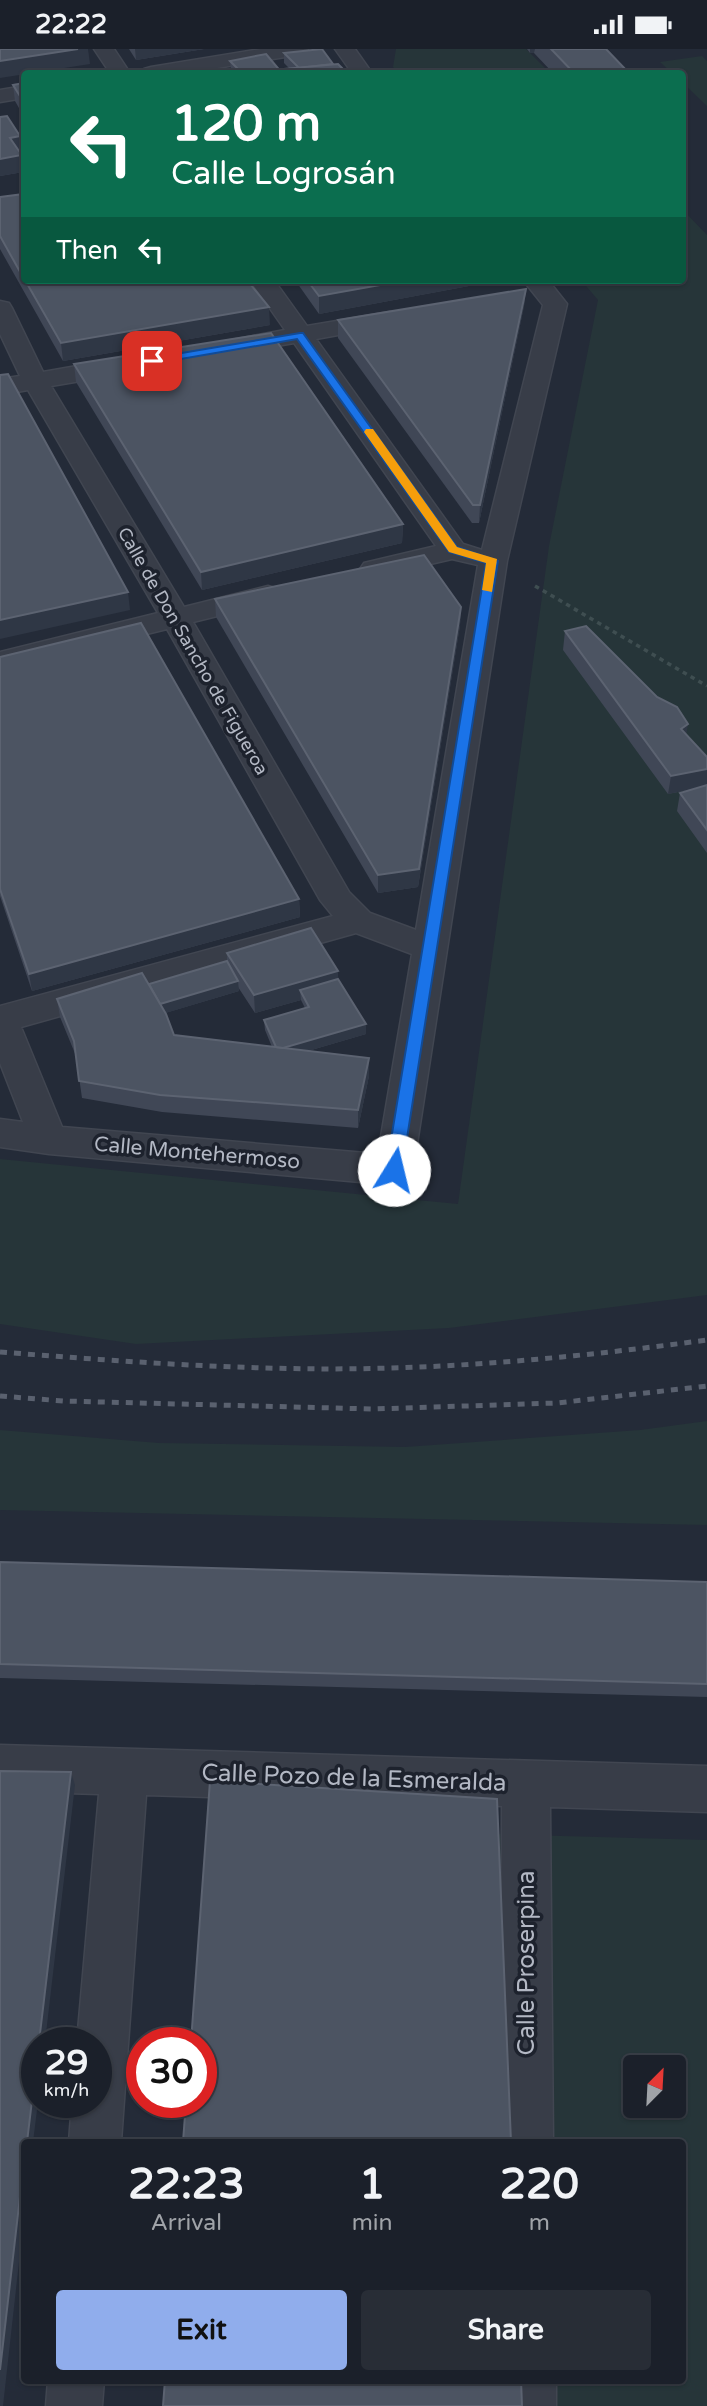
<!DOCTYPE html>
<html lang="en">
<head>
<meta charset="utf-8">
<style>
	:root { --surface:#1b202a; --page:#282d36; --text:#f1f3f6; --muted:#a0a3a8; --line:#393e47; --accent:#90adec }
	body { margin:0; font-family:"Varela Round",sans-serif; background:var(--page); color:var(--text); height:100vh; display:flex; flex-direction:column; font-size:26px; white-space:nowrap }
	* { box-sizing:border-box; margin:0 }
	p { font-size:23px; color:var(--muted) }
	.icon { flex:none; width:38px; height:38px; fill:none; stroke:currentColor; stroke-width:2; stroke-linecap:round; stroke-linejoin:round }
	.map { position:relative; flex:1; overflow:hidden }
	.details { position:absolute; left:21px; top:2090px; width:665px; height:245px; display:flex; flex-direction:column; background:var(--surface); border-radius:7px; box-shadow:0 2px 5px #0004,0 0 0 2px var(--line) }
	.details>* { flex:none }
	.banner { position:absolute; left:21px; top:21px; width:665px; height:214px; border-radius:7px; box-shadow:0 2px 5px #0004,0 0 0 2px var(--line); background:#0b6e4f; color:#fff; overflow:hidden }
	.needle { width:46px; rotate:24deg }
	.buttons { position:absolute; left:623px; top:2006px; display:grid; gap:14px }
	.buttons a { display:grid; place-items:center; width:63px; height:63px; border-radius:7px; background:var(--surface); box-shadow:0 2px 5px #0004,0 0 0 2px var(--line); font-size:35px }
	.speed { position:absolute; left:21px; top:1978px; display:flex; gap:14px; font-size:35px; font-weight:700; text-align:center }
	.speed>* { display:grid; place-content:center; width:91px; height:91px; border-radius:50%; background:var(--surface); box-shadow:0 2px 5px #0004,0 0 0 2px var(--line); line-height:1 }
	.speed small { font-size:18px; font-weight:400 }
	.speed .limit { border:10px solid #d22; background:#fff; color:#111 }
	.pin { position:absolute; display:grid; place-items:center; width:60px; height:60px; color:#fff; margin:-30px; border-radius:14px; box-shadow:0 4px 10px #0006 }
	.me { position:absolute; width:77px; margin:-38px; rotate:9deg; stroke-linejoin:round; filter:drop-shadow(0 0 5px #0008) }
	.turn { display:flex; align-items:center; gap:24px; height:147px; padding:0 35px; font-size:32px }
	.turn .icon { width:91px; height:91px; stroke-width:2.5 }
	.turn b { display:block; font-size:49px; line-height:60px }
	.then { display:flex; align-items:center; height:66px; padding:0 35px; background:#0003; gap:14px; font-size:26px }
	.eta { display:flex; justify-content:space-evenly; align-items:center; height:119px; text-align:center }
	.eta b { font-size:42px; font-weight:700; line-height:49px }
	.primary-button { display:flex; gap:14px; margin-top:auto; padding:14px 35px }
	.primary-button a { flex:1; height:80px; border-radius:7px; background:var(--accent); color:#111; font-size:28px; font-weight:700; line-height:80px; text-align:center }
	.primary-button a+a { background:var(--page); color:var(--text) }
	.status { display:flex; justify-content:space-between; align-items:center; height:49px; padding:0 35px; background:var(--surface); direction:ltr }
	.status svg { height:19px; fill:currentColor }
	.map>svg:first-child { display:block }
</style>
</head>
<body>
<div class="status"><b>22:22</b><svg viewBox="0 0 49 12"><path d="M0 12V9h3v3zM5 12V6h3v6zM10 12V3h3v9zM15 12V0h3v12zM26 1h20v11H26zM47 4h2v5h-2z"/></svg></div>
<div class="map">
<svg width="707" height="2357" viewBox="0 0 707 2357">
	<rect width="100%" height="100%" fill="#242b38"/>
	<g fill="#263539" fill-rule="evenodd">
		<polygon points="396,0 526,0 550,24 398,24 393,18"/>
		<polygon points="702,7 707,12 707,57 683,34 682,24 672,24 660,13"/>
		<polygon points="683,161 707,186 707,1246 449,1279 136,1295 0,1275 0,1110 458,1155 549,497 598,251 581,231 682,231"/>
		<polygon points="707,1372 707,1476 0,1461 0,1381 159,1394 405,1398 640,1381"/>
		<path d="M493,1785l214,6v566h-189l-1,-26h165v-238h-176zM635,2018h39v38h-39z"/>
	</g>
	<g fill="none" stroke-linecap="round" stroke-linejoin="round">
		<g stroke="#414651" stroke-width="3">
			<g id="street">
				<polygon points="94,0 114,0 130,24 110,24"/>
				<polygon points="261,0 308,0 305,4 298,6 185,24 141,24 144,20 151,18"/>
				<polygon points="335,0 355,0 372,24 352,24"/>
				<polygon points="24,37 24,49 0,53 0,41"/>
				<path d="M250,231h24l33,46 83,-14 9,2 3,5 -3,5 -83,15 147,205 19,6 61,-245 -20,-25h25l19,24 -60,257 -94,609 -6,10 -13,5 -345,-31 -49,-7v-28l23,3 -23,-59v-57l333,-90 -13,-16 -153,-271 -167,41v-18l158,-39 -130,-223 -28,5v-16l20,-3 -20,-42v-33l9,2 3,5 31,64 85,-15 9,3 4,5 -4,5 -9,3 -77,13 133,221 84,-21 10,3 4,6 -4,6 -85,21 156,270 21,21 46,17 62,-365 -26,-6 -78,18 -10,-2 -4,-6 4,-6 72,-17 -142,-203 -69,12 -9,-2 -3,-5 3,-5 69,-13zM356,884l56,21 -34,200 -316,-27 -41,-100z"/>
				<polygon points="0,1696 707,1717 707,1763 550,1758 553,2093 501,2093 502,1757 146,1746 121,2093 69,2093 72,2053 96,2053 96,1993 77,1993 99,1745 0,1742"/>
				<polygon points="48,2331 104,2331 102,2357 46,2357"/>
				<rect x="500" y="2331" width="56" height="26"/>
			</g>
		</g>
		<polyline stroke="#3f4e51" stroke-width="3.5" stroke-dasharray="4.5 4.5" stroke-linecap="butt" points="535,537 707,637"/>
		<use href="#street" fill="#383d48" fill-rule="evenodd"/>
		<g stroke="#5a616f" stroke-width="5" stroke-dasharray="7 7" stroke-linecap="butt">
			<path d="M0,1303c130,10 260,20 391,16 106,-3 211,-14 316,-28"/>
			<polyline points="0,1347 63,1352 373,1360 557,1354 707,1337"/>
		</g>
	</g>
	<g fill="#404756" fill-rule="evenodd">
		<polygon points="129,0 204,0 136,11"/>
		<polygon points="527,0 606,0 629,24 553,24 534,4 530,4"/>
		<polygon points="284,4 333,15 347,24 283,24 283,20 290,20 284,14"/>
		<polygon points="230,12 282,24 234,24 231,21"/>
		<polygon points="24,34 24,68 15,52 13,36"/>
		<polygon points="0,68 20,87 22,102 24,101 24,125 23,123 0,127"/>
		<polygon points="0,148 270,276 63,312 0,200"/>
		<polygon points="295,231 501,231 319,265"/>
		<polygon points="526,240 524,257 479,474 472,474 338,289 338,271"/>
		<polygon points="74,315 403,475 402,494 202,541 76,333"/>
		<polygon points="215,550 461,558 460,576 418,838 378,844 216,568"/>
		<polygon points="565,582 686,686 707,708 707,804 677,762 680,744 688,741 668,745 563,601"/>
		<polygon points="0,608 299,850 300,868 32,942 0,847"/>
		<path d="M227,904l111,26 28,45v10l-58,17 61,25 -11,52 -196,-16 -80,-14 -6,-42 -16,-39 -3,-18 92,-15 78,-23zM238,938l17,26 46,-13 4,8 -41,12 1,10 7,17 -98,-12 -9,-22 74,-22z"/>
		<polygon points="0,1513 707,1533 707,1648 0,1629"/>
	</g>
	<g fill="#2f3745">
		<polygon points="78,0 88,0 90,15 0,29 0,12"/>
		<polygon points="135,0 204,0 136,11"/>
		<polygon points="530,0 535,0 534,4 530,4"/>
		<polygon points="20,87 22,104 13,105 10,89"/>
		<polygon points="21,106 23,123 0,127 0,110"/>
		<polygon points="408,231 501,231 319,265 319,247"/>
		<polygon points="526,240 524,257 479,474 480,456"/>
		<polygon points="269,258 270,276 63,312 61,294"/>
		<polygon points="403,475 402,494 202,541 201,523"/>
		<polygon points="128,543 130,561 0,590 0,571"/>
		<polygon points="461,558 460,576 418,838 378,844 378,826"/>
		<polygon points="688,675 685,694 681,680"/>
		<polygon points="707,720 707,737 668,745 671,727"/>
		<polygon points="299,850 300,868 32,942 29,925"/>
		<polygon points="338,922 338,940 300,941 301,951 255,964 254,946"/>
		<polygon points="238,932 239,942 159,966 157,956"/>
		<polygon points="366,975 366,985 277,1011 277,1001"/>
		<polygon points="369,1009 369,1027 358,1079 358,1061"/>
		<polygon points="71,1723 75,1736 45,1993 39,1993"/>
		<polygon points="37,2010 37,2053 38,2053 33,2093 27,2093"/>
		<polygon points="24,2113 24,2168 3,2357 0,2357 0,2321"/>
	</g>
	<g fill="#4c5462" stroke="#5c6371" stroke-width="2">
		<polygon points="0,0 78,0 0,12"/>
		<polygon points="322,0 333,15 299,19 284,4"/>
		<polygon points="551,0 606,0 629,24 574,24"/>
		<polygon points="266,5 282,24 242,24 230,12"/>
		<polygon points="338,15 347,24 287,24 283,20"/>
		<polygon points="24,34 24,51 23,52 13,36"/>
		<polygon points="7,67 20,87 10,89 19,102 24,101 24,112 21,106 0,110 0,68"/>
		<polygon points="24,145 24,230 0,187 0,148"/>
		<polygon points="25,231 247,231 269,258 61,294"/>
		<polygon points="307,231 408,231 319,247"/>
		<polygon points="526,240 480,456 473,456 338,271"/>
		<polygon points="271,284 403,475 201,523 74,315"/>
		<polygon points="8,325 128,543 0,571 0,326"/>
		<polygon points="424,506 461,558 419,820 378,826 215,550"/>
		<polygon points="141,574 299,850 29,925 0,840 0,608"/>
		<polygon points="586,577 657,648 677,658 688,675 681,680 707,708 707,720 671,727 565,582"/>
		<polygon points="707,736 707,781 680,744"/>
		<polygon points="311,879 338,922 254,946 227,904"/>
		<polygon points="227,912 238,932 160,955 149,935"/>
		<polygon points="142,924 166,965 174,986 369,1009 358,1061 160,1046 79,1032 74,992 57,950"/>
		<polygon points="338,930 366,975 283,999 276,998 264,971 309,958 300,941"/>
		<polygon points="0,1513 707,1533 707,1635 0,1615"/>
		<polygon points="0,1722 71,1723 39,1993 37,1993 37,2010 27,2093 24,2093 24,2113 0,2321"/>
		<polygon points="210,1732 497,1750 511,2093 183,2093 186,2053 201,2053 201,1993 191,1993"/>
		<polygon points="165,2331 521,2331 522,2357 163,2357"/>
	</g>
	<polygon fill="#1a73e8" stroke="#114b97" stroke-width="2" points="300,284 303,284 457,498 498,512 402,1121 394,1127 386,1121 486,514 449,503 297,290 152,315 146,312 152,309"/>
	<polygon fill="#f59e0b" points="366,380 373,380 457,498 497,510 492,543 482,541 486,514 449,503 364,383"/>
	<g text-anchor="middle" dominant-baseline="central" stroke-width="7" stroke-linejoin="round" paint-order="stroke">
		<g font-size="18" fill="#b3b8c4" stroke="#1d222d">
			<text transform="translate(193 602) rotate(60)">Calle de Don Sancho de Figueroa</text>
		</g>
		<g font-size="21" fill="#b3b8c4" stroke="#1d222d">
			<text transform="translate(197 1104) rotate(5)">Calle Montehermoso</text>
		</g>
		<g font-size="24" fill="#b3b8c4" stroke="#1d222d">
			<text transform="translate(354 1729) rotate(2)">Calle Pozo de la Esmeralda</text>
			<text transform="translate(526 1914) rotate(-90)">Calle Proserpina</text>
		</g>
	</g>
</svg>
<div class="buttons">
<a><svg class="needle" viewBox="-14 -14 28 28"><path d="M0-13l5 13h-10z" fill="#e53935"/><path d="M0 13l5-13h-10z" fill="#a0a3a8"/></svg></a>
</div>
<div class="speed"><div>29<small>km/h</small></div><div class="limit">30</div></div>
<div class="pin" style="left:152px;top:312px;background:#d93025"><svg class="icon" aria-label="arrive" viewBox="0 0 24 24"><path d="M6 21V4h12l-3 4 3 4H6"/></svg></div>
<svg class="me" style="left:394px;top:1121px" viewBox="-20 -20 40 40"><circle r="19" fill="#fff"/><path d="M0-13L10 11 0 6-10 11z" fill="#1a73e8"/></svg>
<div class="banner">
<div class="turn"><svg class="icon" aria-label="left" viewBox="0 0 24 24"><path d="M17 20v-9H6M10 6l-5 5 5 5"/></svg><div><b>120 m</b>Calle Logrosán</div></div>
<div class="then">Then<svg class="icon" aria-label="left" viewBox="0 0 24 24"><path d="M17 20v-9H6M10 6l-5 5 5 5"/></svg></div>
</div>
<section class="details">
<div class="eta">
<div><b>22:23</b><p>Arrival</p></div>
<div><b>1</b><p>min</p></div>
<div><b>220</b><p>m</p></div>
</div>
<div class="primary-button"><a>Exit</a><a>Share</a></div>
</section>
</div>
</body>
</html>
